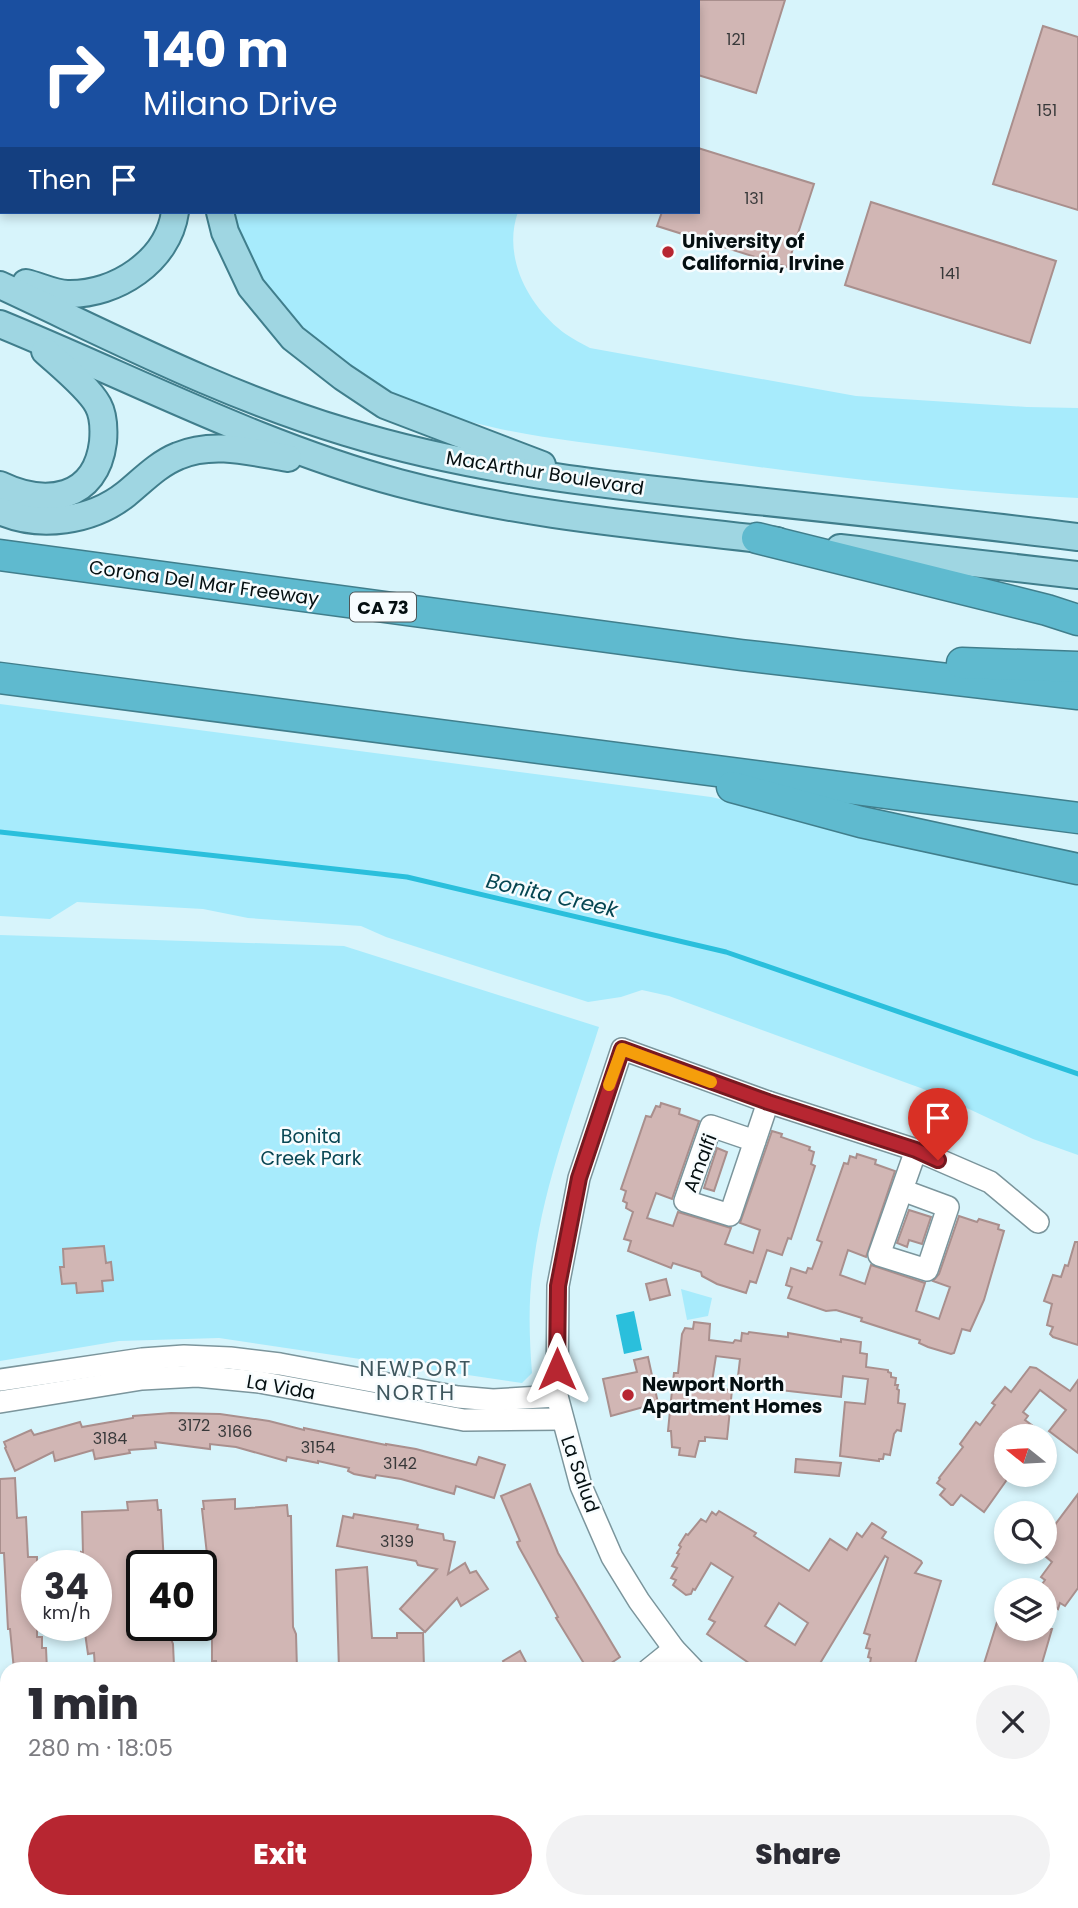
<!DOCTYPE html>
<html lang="en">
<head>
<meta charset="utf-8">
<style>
	:root { --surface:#fff; --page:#f2f2f3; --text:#2b2b33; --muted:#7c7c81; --accent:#b72631 }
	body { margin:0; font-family:Poppins,sans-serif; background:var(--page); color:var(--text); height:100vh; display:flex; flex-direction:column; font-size:26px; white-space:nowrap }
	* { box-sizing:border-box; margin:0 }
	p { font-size:23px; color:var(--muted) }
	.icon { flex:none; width:38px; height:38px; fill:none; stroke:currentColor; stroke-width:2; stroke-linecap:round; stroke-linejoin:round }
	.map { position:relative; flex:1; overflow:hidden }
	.drawer { position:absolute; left:0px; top:1662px; width:1078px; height:247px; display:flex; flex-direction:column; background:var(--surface); border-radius:21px 21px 0 0; box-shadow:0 4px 10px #0003 }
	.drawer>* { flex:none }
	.guide { position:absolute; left:0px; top:0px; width:700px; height:214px; box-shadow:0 4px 10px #0003; background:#1a4fa0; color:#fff; overflow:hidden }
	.needle { width:46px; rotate:288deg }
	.controls { position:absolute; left:994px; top:1424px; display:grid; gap:14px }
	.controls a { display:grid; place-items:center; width:63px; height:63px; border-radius:50%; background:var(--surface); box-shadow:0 4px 10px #0003; font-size:35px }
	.speed { position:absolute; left:21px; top:1550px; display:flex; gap:14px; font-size:35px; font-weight:700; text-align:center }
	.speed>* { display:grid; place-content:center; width:91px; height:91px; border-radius:50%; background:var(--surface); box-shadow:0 4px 10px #0003; line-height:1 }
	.speed small { font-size:18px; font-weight:400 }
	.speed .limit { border:4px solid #111; border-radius:10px; background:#fff; color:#111 }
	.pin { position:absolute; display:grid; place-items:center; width:60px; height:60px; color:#fff; margin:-72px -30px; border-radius:50% 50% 50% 0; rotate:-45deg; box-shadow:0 0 7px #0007 }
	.pin .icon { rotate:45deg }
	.me { position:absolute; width:77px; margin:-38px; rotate:0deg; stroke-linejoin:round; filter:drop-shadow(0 0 5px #0008) }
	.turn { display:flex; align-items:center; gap:24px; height:147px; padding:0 28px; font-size:32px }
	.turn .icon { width:91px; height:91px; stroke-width:2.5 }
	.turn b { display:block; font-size:49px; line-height:60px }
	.then { display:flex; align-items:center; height:66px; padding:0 28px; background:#0003; gap:14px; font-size:26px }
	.round { display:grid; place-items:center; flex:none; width:74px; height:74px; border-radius:37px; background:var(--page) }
	.overview { display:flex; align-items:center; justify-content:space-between; height:119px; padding:0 28px }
	h1 { font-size:42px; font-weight:800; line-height:52px }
	.primary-button { display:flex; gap:14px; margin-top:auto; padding:14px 28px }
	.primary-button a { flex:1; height:80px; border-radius:42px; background:var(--accent); color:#fff; font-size:28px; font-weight:800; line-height:80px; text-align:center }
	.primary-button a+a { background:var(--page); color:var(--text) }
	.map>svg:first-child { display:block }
</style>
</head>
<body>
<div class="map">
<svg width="1078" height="1908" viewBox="0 0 1078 1908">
	<rect width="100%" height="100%" fill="#d7f4fb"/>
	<g fill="#a7ebfc">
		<polygon points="61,0 177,0 179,2 64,2"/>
		<path d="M231,212h287c-15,42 7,88 40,116 9,8 21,14 32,20l266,48 171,11 51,1v90c-145,-7 -289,-26 -432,-47 -89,-13 -187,-19 -266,-66 -47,-28 -95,-68 -123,-115 -11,-19 -19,-38 -26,-58z"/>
		<polygon points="0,704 711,797 1078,876 1078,1155 1033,1139 937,1094 669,996 642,990 621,997 588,1002 386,937 361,926 248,918 203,909 77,902 50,919 0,916"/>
		<path d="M0,935l344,11 255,81c-24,76 -54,153 -65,233 -6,36 -5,76 -2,113l-10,10 -303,-45 -100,3 -119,20z"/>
		<polygon points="681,1289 712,1298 708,1316 687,1320"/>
	</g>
	<polygon fill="#2abfdc" points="634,1311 642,1350 624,1354 616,1315"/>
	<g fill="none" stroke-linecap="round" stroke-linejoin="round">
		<polyline stroke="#2abfdc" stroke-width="5" points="0,832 407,877 726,952 1078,1074"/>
	</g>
	<g fill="#d1b6b4" stroke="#a98f8d" stroke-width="2" fill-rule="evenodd">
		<polygon points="698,0 785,0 756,93 698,75"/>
		<polygon points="1043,26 1078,37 1078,210 993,184"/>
		<polygon points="698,148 814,184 787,267 657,226 662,212 698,212"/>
		<polygon points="871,202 1056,261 1030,343 845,285"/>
		<polygon points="661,1103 680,1109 679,1114 699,1121 672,1199 656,1193 647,1218 673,1226 678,1212 731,1228 725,1244 753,1253 760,1230 740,1223 772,1131 782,1134 781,1137 810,1147 809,1150 814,1152 811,1164 815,1166 791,1239 788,1238 782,1255 767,1250 756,1283 750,1281 746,1293 717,1284 702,1276 701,1272 673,1263 671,1268 628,1251 631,1241 624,1239 633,1212 626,1208 627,1203 623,1201 626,1191 621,1189 646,1116 651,1117 656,1106 660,1107"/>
		<polygon points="717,1148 727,1152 714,1191 704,1188"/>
		<polygon points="857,1154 876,1160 875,1164 895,1171 866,1257 848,1250 840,1275 865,1284 871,1265 925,1283 916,1311 939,1319 950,1287 933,1281 939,1274 959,1216 977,1222 979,1219 999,1225 998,1229 1004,1231 984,1300 970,1331 962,1329 954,1353 951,1354 928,1347 919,1343 920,1340 861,1321 862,1318 836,1310 826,1311 788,1298 792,1287 786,1285 791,1268 806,1273 808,1268 812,1269 822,1242 817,1240 844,1163 848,1164 850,1156 856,1158"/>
		<polygon points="909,1210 931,1217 922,1244 909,1240 907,1247 897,1243"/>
		<polygon points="1075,1242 1078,1242 1078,1345 1053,1337 1050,1334 1053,1327 1047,1325 1052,1304 1044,1301 1053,1275 1061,1277 1065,1265 1068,1266"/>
		<polygon points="104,1246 106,1263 111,1262 113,1280 102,1281 103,1291 77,1293 76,1283 62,1284 60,1267 64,1267 63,1249"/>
		<polygon points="666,1279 670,1295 650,1300 646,1284"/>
		<polygon points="694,1322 710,1324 709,1340 733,1343 735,1340 741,1341 742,1333 748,1334 749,1332 788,1337 788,1333 841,1342 841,1339 861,1342 860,1353 867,1354 866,1367 888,1370 888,1372 891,1373 891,1377 896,1378 895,1385 898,1385 897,1389 899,1390 898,1403 905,1404 901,1431 897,1430 894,1434 890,1455 884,1454 883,1459 879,1459 879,1461 840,1456 845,1402 865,1404 868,1379 843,1376 841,1397 737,1385 740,1359 716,1356 711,1388 732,1390 727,1439 705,1437 705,1441 699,1441 695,1457 679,1455 680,1448 672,1447 671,1431 668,1431 671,1400 674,1373 678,1373 682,1334 685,1328 693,1329"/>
		<polygon points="648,1357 658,1403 611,1416 603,1379 637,1372 634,1360"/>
		<polygon points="1030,1367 1036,1368 1070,1391 1078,1380 1078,1453 1049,1431 1066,1410 1040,1390 1023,1412 1028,1416 1025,1420 1048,1437 1006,1437 1006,1481 984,1512 961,1495 953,1505 951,1505 940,1495 945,1489 937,1483 940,1479 939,1478 963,1447 960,1444 976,1422 980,1425 995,1405 992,1403 1005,1387 1011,1392"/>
		<polygon points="171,1413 220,1414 269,1421 304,1430 304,1428 386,1445 386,1444 416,1449 476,1465 479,1457 505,1465 494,1498 456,1486 454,1494 401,1479 376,1475 375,1478 354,1474 348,1471 349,1468 318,1461 318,1463 287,1457 286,1461 236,1447 210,1444 210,1449 155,1442 156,1448 129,1450 130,1453 95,1459 93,1450 55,1461 53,1452 15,1471 5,1448 6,1447 4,1442 31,1430 34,1435 80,1422 82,1427 133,1418 133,1416"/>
		<polygon points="796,1459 841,1463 839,1476 795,1472"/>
		<polygon points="15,1478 17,1518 26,1517 28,1557 37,1557 37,1637 42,1637 42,1648 46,1648 47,1670 14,1670 10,1629 8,1629 4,1553 0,1553 0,1479"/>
		<polygon points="530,1484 558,1553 620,1657 601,1670 588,1670 556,1618 558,1617 519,1547 517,1542 520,1541 501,1496"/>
		<polygon points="1078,1494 1078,1588 1065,1606 1060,1603 1058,1609 1045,1599 1045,1591 1037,1591 1045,1580 1041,1577 1052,1562 1045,1556 1045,1538"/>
		<polygon points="235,1499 235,1509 287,1505 288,1516 291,1516 293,1627 296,1634 297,1670 217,1670 216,1661 212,1661 212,1600 202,1509 204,1509 203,1501"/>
		<polygon points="157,1500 158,1510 161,1510 164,1564 142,1566 142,1631 167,1629 168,1639 171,1639 173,1644 174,1666 139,1668 138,1664 95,1668 94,1653 88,1654 84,1626 96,1626 96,1566 81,1566 81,1552 83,1553 82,1512 128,1510 127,1502"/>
		<path d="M719,1511l37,22 -2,3 55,35 21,-32 17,11 10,-17 5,4 10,-14 14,9 -4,6 39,23 1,2 -7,10 26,8 -28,89h-12l-10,-4 -2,4h-16v-3l-3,-4 1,-5 -3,-1 2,-8 -4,-1 4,-13 -6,-2 24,-75 -3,-2 -69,114h-57l-52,-36 8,-12 -6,-3 24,-42 -22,-14 -16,27 -2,-1 -2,5 -5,1 -13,-10 3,-5 -5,-2 6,-10 -5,-2 7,-12 -2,-1 4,-6 -2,-2 7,-11 2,1 13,-16 5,3 6,-10 4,3zM779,1603l29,20 -13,22 -30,-19z"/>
		<polygon points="354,1514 418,1525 417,1529 443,1534 444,1540 455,1542 448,1574 465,1563 470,1573 476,1571 488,1589 461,1606 457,1598 425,1632 400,1609 437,1569 418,1565 416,1561 337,1546 343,1516 353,1518"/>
		<polygon points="367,1567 372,1638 397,1638 397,1633 423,1633 424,1668 339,1670 336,1570"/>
		<polygon points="1003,1603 1006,1603 1006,1629 1052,1629 1040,1670 982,1670"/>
		<polygon points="520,1651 530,1670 508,1670 503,1661"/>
	</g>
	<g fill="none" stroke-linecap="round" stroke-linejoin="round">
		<g stroke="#7b959c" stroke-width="24">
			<g id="minor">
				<polyline points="755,1141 711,1126 685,1201 730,1215 768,1102"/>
				<polyline points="902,1190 948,1207 927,1270 879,1255 916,1150"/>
				<polyline points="0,1380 142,1359 184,1356 230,1358 280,1364 458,1397 493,1400 557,1396"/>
				<polyline points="0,1402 142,1379 197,1376 259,1382 464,1420 562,1419"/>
				<polyline points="648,1670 674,1649"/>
				<polyline points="694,1670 674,1649 639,1601 612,1557 581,1486 557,1396 558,1286 579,1178 622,1049 768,1102 916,1150 990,1182 1038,1222"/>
				<polyline points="1071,1858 1078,1857"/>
			</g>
		</g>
		<g stroke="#407e8c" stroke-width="30">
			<g id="major">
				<polyline points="26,0 30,2"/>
				<polyline points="0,21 2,22"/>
				<polyline points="220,212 225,232 251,287 293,338 343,377 385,405 542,465"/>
				<path d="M26,283c13,3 29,11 42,11 48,1 100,-33 107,-82"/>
				<path d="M0,285c114,53 225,111 346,147 128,39 259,53 392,67 113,12 227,24 340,38"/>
				<path d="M0,324c132,54 261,122 399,159 124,33 252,43 378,58"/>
				<path d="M0,485c46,22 96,15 103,-43 1,-12 1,-26 -5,-37 -9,-17 -39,-41 -53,-54"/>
				<path d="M0,511c40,18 92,10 126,-17 16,-13 32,-30 52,-38 35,-15 74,-4 110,2"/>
				<polyline points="840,548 1078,575"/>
			</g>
		</g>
		<g stroke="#407e8c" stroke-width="33">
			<g id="highway">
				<polyline points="757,538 1047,610 1078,620"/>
				<polyline points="0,555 741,655 1078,694"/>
				<polyline points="962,663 1078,667"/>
				<polyline points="0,678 1078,818"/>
				<polyline points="732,787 861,822 1078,869"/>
			</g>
		</g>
		<use href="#minor" stroke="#fff" stroke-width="21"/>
		<use href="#major" stroke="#9fd6e2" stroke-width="26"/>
		<use href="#highway" stroke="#5fbacf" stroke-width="30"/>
	</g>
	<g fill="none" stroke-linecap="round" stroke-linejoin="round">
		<g stroke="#771920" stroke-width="18">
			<polyline id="route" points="557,1369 558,1286 579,1178 622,1049 768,1102 916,1150 938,1160"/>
		</g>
		<use href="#route" stroke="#b72631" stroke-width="12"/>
		<polyline stroke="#f59e0b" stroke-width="12" points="609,1085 622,1049 711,1082"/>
	</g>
	<g fill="#b72631" stroke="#f7fcfe" stroke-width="2.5">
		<circle cx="668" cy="252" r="7"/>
		<circle cx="628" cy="1395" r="7"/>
	</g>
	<g text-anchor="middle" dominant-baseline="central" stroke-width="5" stroke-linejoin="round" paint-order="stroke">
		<g font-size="16" fill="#38393a">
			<text x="736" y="39">121</text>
			<text x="1047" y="110">151</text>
			<text x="754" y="198">131</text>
			<text x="950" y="273">141</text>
			<text x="194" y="1425">3172</text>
			<text x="235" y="1431">3166</text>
			<text x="110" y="1438">3184</text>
			<text x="318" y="1447">3154</text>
			<text x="400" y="1463">3142</text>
			<text x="397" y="1541">3139</text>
		</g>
		<rect fill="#f7fcfe" stroke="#4e5658" stroke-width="2" x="350" y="592.5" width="66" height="29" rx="5"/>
		<g font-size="18" font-weight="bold" fill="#050f11">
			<text x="383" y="607">CA 73</text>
		</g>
		<g font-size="19" font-weight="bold" fill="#050f11" stroke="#f7fcfe" text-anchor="start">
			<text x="682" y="241">University of<tspan x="682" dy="22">California, Irvine</tspan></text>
			<text x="642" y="1384">Newport North<tspan x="642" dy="22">Apartment Homes</tspan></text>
		</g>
		<g font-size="19" fill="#050f11" stroke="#f7fcfe">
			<text transform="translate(545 473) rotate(9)">MacArthur Boulevard</text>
			<text transform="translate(204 583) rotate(8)">Corona Del Mar Freeway</text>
			<text transform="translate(700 1163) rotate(-69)">Amalfi</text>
			<text transform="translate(281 1387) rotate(10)">La Vida</text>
			<text transform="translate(580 1474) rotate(71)">La Salud</text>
		</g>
		<g font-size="19" fill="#094754" stroke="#f7fcfe">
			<text x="311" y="1136">Bonita<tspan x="311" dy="22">Creek Park</tspan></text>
		</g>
		<g font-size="21" font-style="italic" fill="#054551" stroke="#f7fcfe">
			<text transform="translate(552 895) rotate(13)">Bonita Creek</text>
		</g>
		<g font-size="21" letter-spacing="2" fill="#3f575e" stroke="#f7fcfe">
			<text x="416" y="1368">NEWPORT<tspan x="416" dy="24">NORTH</tspan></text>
		</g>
	</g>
</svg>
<div class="controls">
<a><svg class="needle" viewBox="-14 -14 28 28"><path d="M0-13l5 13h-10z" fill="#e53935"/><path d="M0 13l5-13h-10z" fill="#7c7c81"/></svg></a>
<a><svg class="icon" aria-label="search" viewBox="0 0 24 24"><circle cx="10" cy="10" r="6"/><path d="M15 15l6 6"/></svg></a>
<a><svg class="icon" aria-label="layers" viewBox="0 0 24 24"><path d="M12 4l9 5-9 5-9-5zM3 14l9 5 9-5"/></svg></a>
</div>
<div class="speed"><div>34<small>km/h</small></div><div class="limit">40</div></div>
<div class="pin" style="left:938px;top:1160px;background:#d93025"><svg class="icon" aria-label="arrive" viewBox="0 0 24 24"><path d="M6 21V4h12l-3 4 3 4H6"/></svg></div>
<svg class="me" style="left:557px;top:1369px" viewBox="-20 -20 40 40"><path d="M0-17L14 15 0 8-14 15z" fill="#b72631" stroke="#fff" stroke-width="4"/></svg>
<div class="guide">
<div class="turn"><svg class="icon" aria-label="right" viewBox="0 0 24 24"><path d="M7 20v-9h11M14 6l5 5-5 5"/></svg><div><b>140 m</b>Milano Drive</div></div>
<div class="then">Then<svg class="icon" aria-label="arrive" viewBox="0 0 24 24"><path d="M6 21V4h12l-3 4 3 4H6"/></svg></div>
</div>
<section class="drawer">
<div class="overview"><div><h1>1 min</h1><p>280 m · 18:05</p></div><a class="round"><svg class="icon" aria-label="close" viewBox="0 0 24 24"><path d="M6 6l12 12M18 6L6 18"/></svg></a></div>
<div class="primary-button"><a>Exit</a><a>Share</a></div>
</section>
</div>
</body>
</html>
